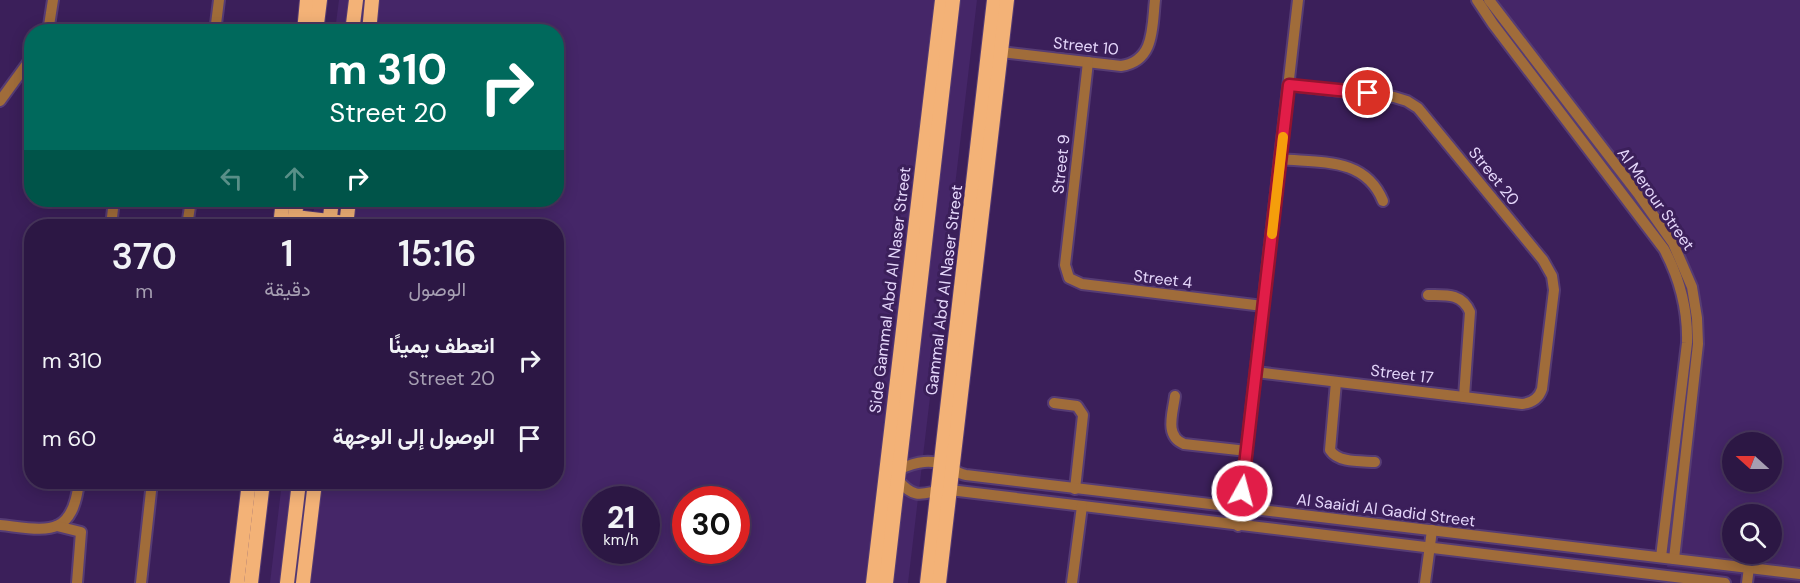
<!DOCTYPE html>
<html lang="ar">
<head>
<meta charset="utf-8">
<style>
	:root { --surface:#2c1744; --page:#38244f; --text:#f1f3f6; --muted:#a69fb2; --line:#48365d }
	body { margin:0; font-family:"DM Sans",Vazirmatn,sans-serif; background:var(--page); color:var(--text); direction:rtl; height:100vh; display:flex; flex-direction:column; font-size:22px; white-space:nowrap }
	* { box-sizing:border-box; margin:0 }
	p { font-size:20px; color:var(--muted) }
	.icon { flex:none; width:33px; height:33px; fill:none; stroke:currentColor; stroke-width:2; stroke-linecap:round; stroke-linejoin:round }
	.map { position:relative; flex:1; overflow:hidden; direction:ltr }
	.drawer { position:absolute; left:24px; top:219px; width:540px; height:270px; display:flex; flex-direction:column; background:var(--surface); border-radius:24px; box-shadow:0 3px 15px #0003,0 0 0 2px var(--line); direction:rtl }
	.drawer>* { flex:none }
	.top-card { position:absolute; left:24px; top:24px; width:540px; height:183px; border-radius:24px; box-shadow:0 3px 15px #0003,0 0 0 2px var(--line); direction:rtl; background:#00695c; color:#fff; overflow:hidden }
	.needle { width:39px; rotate:291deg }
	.fabs { position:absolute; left:1722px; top:432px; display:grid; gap:12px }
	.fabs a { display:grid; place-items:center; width:60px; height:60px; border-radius:50%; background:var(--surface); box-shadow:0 3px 15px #0003,0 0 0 2px var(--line); font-size:30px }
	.speed { position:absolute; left:582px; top:486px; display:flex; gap:12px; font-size:30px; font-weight:700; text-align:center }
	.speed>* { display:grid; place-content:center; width:78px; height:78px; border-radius:50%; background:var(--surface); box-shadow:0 3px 15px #0003,0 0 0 2px var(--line); line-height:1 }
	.speed small { font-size:15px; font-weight:400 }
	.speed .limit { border:9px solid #d22; background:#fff; color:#111 }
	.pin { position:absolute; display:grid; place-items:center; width:51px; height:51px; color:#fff; margin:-26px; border:3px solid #fff; border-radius:50%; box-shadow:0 2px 6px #0007 }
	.me { position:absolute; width:66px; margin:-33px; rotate:7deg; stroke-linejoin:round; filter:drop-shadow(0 0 4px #0008) }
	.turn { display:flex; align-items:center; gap:21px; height:126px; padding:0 18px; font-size:27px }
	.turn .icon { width:78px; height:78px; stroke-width:2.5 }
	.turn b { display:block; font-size:42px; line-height:51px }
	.lanes { display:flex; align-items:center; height:57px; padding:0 18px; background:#0003; justify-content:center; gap:30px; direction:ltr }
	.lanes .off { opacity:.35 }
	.eta { display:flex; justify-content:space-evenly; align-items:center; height:102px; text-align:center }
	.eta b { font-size:36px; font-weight:600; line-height:42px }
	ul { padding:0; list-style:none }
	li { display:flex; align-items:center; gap:18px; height:78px; padding:0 18px }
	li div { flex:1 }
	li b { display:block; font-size:22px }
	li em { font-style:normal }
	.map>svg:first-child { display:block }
</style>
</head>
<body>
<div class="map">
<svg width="1800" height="583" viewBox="0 0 1800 583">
	<rect width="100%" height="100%" fill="#3b1f5a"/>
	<g fill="#452668" fill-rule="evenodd">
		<path d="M339,0h638l-69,583h-638l12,-101h274v-256h-244l3,-26h241v-168l-221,-1zM596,500h50v50h-50zM686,500h50v50h-50z"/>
		<path d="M1483,0h317v583l-133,-16 27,-234 -10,-52 -14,-35zM1732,442h40v40h-40zM1732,514h40v40h-40z"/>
	</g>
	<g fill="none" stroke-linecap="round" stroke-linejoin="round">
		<g stroke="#563c74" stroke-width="14">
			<g id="minor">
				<path d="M1477,0l16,24 171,225c16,30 24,60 23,94l-26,214"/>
				<polyline points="1489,0 1639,195 1673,243 1692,287 1697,318 1698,344 1674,559"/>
				<polyline points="48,32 53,0"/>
				<polyline points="215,32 219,0"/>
				<path d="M1001,52l120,14c34,-5 31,-39 34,-66"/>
				<polyline points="1088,62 1065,265 1069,278 1082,284 1263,306"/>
				<polyline points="0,101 32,57"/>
				<path d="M1280,159c41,4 85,-2 103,42"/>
				<polyline points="111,226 114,200"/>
				<polyline points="187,226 191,200"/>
				<path d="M1428,295c18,0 34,-2 42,17l-6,85"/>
				<path d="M1256,372l266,32c10,-1 17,-6 20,-15l12,-99 -2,-14 -9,-16 -125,-152 -11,-7 -13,-4 -105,-12"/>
				<path d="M1336,382l-6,68c8,13 31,11 45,12"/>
				<path d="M1175,396c-2,17 -11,40 9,48l63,7"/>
				<polyline points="1054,403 1077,406 1083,415 1075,489"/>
				<path d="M900,469c16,-7 32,-11 48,-2 6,3 11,7 18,8l834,99"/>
				<path d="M899,481c19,23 28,8 51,9l775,93"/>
				<path d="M0,525c47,5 72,14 79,-43"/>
				<polyline points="57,526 81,532 77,583"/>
				<polyline points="1238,526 1298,0"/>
				<polyline points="141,583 152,482"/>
				<polyline points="1072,583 1082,506"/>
				<polyline points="1425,583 1432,530"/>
				<polyline points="1747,583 1749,567"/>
			</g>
		</g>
		<g stroke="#563c74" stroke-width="16">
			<g id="major">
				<polyline points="304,32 307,0"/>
				<polyline points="316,32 320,0"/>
				<polyline points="352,32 356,0"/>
				<polyline points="369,32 372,0"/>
				<polyline points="295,217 346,223"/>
				<polyline points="294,224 297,200"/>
				<polyline points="280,226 283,200"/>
				<polyline points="329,226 332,200"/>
				<polyline points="346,226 349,200"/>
				<polyline points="237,583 249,482"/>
				<polyline points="251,583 263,482"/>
				<polyline points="287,583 299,482"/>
				<polyline points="303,583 315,482"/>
				<polyline points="873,583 942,0"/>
				<polyline points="886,583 953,0"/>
				<polyline points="927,583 994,0"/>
				<polyline points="939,583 1007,0"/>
			</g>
		</g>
		<use href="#minor" stroke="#a06c3a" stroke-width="10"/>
		<use href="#major" stroke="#f3b277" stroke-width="14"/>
	</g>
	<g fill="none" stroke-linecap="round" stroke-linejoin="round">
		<g stroke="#92132f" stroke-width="15">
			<polyline id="route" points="1242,491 1289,85 1368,93"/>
		</g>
		<use href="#route" stroke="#e11d48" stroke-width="10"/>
		<polyline stroke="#f59e0b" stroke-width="10" points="1272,234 1283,137"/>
	</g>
	<g text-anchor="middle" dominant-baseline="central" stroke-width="6" stroke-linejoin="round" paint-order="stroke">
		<g font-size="16" fill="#e5d7fb" stroke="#3b1f5a">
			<text transform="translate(1086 46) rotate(6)">Street 10</text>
			<text transform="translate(1061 164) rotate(-84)">Street 9</text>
			<text transform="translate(1494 176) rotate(51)">Street 20</text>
			<text transform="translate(1656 199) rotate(55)">Al Merour Street</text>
			<text transform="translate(1163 279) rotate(7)">Street 4</text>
			<text transform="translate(890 290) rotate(-83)">Side Gammal Abd Al Naser Street</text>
			<text transform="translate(944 290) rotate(-83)">Gammal Abd Al Naser Street</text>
			<text transform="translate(1402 374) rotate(7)">Street 17</text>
			<text transform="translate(1386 510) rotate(7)">Al Saaidi Al Gadid Street</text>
		</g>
	</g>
</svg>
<div class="fabs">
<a><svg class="needle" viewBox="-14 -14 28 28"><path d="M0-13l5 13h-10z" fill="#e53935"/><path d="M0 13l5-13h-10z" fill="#a69fb2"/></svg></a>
<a><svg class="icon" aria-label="search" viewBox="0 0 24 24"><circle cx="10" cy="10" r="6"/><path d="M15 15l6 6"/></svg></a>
</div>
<div class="speed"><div>21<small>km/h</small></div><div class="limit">30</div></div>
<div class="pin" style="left:1368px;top:93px;background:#d93025"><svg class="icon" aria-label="arrive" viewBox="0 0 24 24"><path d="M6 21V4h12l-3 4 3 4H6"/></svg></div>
<svg class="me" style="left:1242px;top:491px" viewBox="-20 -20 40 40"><circle r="17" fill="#e11d48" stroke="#fff" stroke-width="3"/><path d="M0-11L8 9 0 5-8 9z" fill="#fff"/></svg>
<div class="top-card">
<div class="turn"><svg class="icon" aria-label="right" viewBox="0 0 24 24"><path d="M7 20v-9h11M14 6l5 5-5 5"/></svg><div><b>310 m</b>Street 20</div></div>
<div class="lanes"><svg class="icon off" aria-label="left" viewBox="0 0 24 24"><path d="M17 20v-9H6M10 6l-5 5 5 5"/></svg><svg class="icon off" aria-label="ahead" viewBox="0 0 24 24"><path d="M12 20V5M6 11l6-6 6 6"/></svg><svg class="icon" aria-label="right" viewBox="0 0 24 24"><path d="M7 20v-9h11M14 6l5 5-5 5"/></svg></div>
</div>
<section class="drawer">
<div class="eta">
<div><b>15:16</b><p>الوصول</p></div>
<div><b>1</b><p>دقيقة</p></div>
<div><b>370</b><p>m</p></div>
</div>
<ul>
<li><svg class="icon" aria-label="right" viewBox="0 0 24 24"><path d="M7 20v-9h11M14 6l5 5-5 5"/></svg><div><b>انعطف يمينًا</b><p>Street 20</p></div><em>310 m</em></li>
<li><svg class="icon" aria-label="arrive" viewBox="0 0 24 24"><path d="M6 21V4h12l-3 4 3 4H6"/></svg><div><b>الوصول إلى الوجهة</b></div><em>60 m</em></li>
</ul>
</section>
</div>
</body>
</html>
